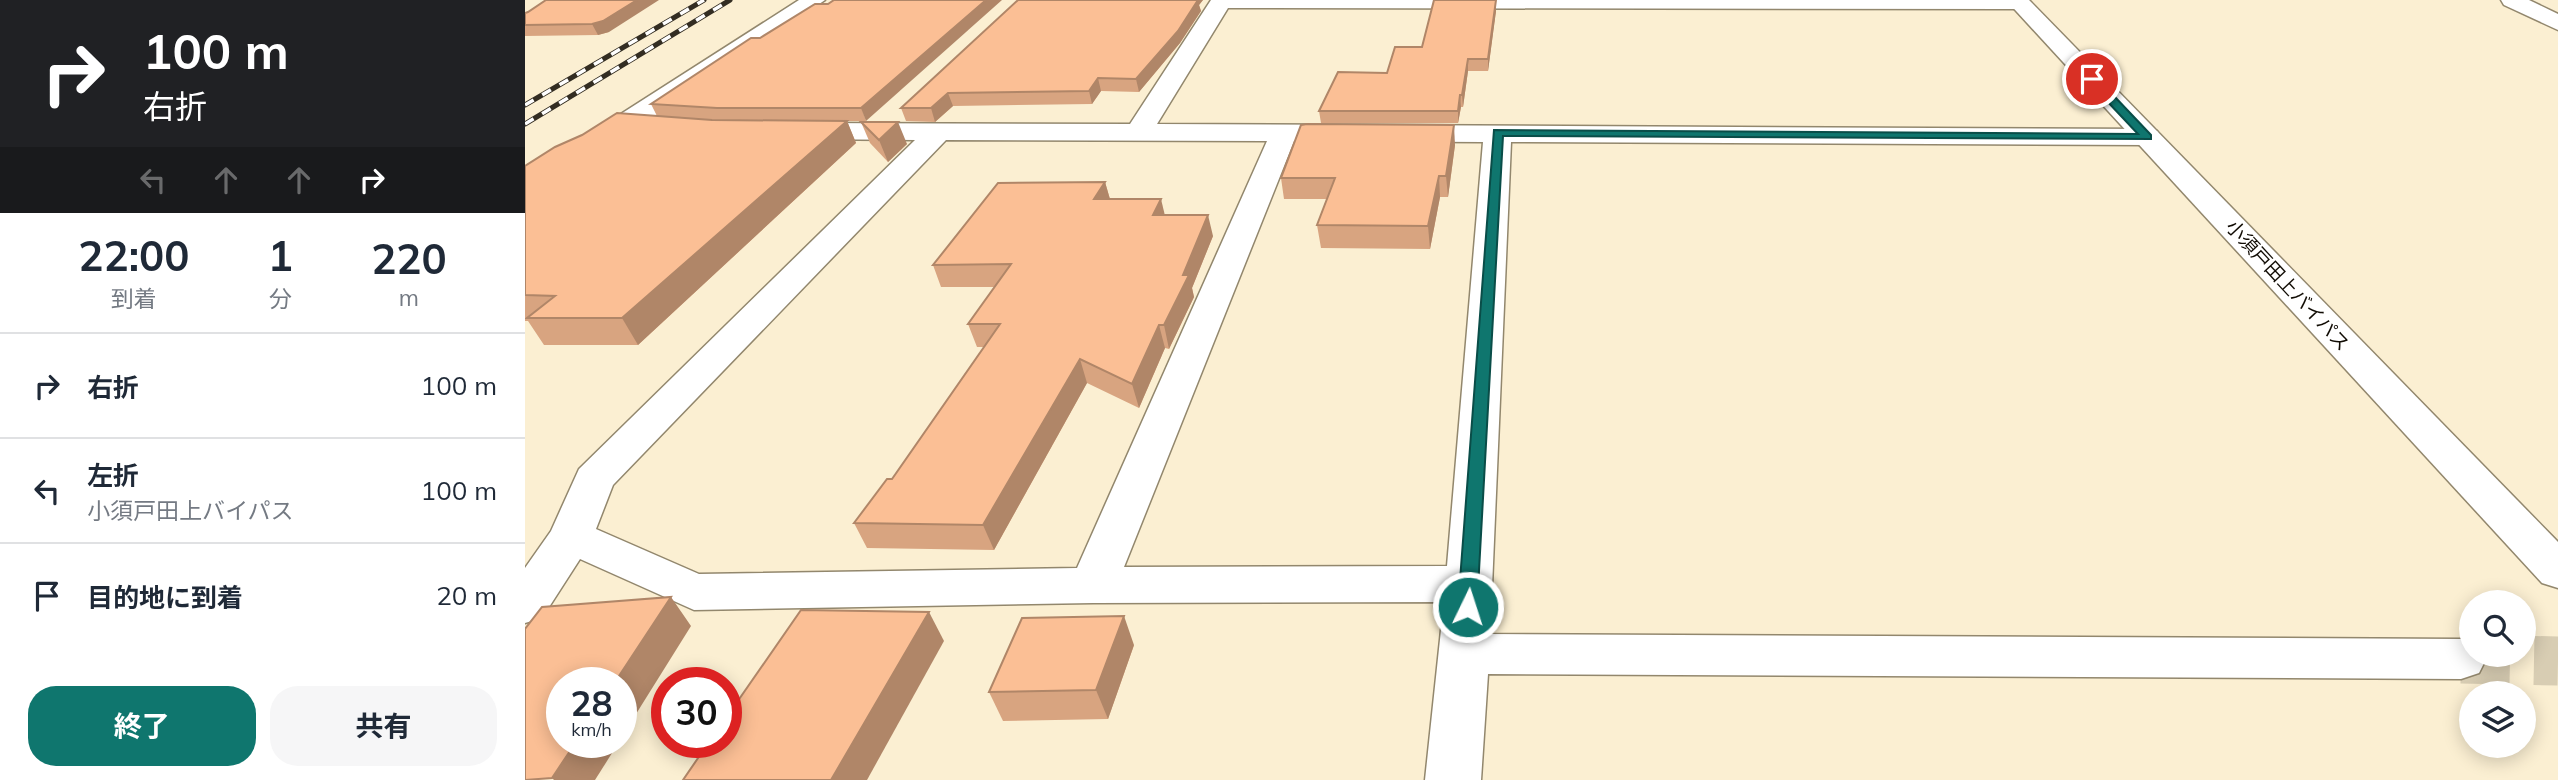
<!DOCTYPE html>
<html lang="ja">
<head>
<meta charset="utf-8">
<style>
	:root { --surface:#fff; --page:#f6f6f7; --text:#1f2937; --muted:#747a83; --line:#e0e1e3; --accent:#0f766e }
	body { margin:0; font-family:Mulish,"Noto Sans JP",sans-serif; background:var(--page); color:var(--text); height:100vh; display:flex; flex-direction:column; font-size:26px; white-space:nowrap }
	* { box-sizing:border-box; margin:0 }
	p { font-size:23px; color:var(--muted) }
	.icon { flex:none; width:38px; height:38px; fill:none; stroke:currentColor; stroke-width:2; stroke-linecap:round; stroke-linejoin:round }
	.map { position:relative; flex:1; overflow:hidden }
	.details { display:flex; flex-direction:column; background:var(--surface); width:525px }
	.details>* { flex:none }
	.guide { background:#202124; color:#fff; overflow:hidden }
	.tools { position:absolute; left:1934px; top:590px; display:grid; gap:14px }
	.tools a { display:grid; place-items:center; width:77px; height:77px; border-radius:50%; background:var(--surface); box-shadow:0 4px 18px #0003; font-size:35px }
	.speed { position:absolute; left:21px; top:667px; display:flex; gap:14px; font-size:35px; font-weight:700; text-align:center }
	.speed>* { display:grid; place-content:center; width:91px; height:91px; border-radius:50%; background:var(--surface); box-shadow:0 4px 18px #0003; line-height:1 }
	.speed small { font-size:18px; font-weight:400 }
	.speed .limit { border:10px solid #d22; background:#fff; color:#111 }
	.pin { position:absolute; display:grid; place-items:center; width:60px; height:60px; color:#fff; margin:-30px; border:4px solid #fff; border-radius:50%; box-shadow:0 2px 7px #0007 }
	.me { position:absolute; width:77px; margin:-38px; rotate:4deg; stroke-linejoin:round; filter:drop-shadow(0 0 5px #0008) }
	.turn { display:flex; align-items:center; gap:24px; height:147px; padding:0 28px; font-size:32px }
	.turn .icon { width:91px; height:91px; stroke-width:2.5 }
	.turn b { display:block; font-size:49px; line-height:60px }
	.lanes { display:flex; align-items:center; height:66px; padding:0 28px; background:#0003; justify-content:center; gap:35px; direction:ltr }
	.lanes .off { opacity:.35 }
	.eta { display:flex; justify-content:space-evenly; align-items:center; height:119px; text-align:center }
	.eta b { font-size:42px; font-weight:700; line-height:49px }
	.cta { display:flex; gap:14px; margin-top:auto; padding:14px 28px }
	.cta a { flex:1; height:80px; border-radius:28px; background:var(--accent); color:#fff; font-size:28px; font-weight:700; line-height:80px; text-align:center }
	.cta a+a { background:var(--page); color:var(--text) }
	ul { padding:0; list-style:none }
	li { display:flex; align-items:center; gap:21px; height:105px; padding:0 28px; border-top:2px solid var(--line) }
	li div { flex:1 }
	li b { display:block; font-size:26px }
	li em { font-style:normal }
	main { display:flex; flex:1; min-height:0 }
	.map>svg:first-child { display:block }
</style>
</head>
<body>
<main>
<section class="details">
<div class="guide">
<div class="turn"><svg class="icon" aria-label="right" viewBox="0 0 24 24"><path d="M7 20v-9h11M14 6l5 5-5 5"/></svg><div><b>100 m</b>右折</div></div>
<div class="lanes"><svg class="icon off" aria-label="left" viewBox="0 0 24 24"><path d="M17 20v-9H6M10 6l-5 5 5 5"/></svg><svg class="icon off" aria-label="ahead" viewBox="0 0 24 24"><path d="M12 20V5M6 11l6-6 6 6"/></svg><svg class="icon off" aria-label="ahead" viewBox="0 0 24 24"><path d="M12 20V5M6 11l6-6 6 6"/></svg><svg class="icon" aria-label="right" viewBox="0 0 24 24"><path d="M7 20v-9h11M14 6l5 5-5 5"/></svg></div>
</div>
<div class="eta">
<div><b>22:00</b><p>到着</p></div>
<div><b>1</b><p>分</p></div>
<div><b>220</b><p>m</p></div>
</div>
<ul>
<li><svg class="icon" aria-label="right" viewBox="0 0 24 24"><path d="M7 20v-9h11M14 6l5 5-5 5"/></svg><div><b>右折</b></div><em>100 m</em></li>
<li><svg class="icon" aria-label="left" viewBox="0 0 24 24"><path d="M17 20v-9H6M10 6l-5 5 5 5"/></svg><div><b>左折</b><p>小須戸田上バイパス</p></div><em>100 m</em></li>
<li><svg class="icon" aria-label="arrive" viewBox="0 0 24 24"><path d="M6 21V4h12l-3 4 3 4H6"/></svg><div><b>目的地に到着</b></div><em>20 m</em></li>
</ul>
<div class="cta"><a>終了</a><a>共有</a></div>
</section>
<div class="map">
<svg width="2033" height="780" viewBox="0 0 2033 780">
	<rect width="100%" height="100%" fill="#fbefd2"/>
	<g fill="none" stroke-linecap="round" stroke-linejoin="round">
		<polyline stroke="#d8cdb3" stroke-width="49" stroke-dasharray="49 24" stroke-linecap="butt" points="1936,659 2033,661"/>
		<g stroke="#92876d" stroke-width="3">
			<g id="minor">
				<polygon points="274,0 300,0 108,131 10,187 0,190 0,169 88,119"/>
				<path d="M686,0h817l2,3 -3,5 -8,1 -791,-1 -71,116 990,5 10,2 4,6 -4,6 -10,2 -636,-3 -21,492 971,5 10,3v12h13l2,5 -7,14 -18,6 -973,-5 -7,106h-56l19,-178 -351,1 -399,7 -114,-51 -38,59 -17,5v-55l26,-37 28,-62 336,-329 -115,-1 -10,-2 -4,-6 4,-6 10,-2 330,1zM421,140l321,1 -190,427 -378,6 -103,-45 17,-44zM769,141l189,1 -36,424 -323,1z"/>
				<polygon points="1976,0 2004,0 2033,14 2033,30 1979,5"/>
			</g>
		</g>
		<g stroke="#92876d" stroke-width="3">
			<polygon id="highway" points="1481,0 1504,0 2033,542 2033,588 2017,583"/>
		</g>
		<use href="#minor" fill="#fff" fill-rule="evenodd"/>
		<use href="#highway" fill="#fff" fill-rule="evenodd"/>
		<g stroke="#332d22" stroke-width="5">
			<g id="rail">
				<polyline points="0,105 179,0"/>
				<polyline points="0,124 205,0"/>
			</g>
		</g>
		<use href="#rail" stroke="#fff" stroke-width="3.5" stroke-dasharray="10" stroke-linecap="butt"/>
	</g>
	<g fill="#d8a480">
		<polygon points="21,0 84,32 73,35 0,36 0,13 3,12"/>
		<polygon points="493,0 678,0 674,5 676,11 655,43 614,92 576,91 567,104 428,106 410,122 381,121 376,108"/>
		<polygon points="303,4 341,121 322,121 331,143 113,345 19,345 3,321 0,321 0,166 57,135 132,116 126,104 235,38"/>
		<polygon points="971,11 963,71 943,71 938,107 936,107 933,123 796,123 794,111 862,73 897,47"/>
		<polygon points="336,122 382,144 363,162 345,143"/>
		<polygon points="930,145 923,197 915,197 905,249 796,248 792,225 802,199 759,199 756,178"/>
		<polygon points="580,182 585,199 640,215 688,236 667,288 669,297 644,349 640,348 614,408 562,383 469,550 342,548 329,523 367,479 459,347 452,347 443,324 470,287 416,287 408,265"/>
		<polygon points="609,645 583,719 478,721 464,692"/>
	</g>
	<g fill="#b08668">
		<polygon points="112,0 134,0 84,32 73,35 67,24"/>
		<polygon points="461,0 477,0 341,121 336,108"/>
		<polygon points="667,0 678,0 674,5 676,11 655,43 614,92 611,79"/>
		<polygon points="971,0 971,11 963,71 963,59"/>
		<polygon points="943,59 943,71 938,107 937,95"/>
		<polygon points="573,78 576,91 567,104 564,91"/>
		<polygon points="423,93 428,106 410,122 406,108"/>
		<polygon points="935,95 936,107 933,123 933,111"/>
		<polygon points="322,121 331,143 113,345 97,318"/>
		<polygon points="373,122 382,144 363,162 354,140"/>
		<polygon points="929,125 930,145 923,197 921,176"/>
		<polygon points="914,176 915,197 905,249 903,226"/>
		<polygon points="580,182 586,203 569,199"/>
		<polygon points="636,199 641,220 628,215"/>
		<polygon points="683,215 688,236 667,288 669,297 644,349 639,325 658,275"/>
		<polygon points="634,325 640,348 614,408 607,384"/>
		<polygon points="555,359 562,383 469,550 458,525"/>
		<polygon points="146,597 166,626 96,738 96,682 90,682"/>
		<polygon points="404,612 419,641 342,780 306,780"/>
		<polygon points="599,616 609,645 583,719 571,690"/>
		<polygon points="51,742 94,742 70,780 29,780 27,778"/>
	</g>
	<g fill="#fbbf95" stroke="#b08668" stroke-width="2">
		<polygon points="21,0 112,0 78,21 67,24 0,25 0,13 3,12"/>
		<polygon points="309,0 461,0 336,108 192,108 126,104 226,38 235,38 290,4 303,4"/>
		<polygon points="493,0 673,0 653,31 611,79 573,78 564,91 423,93 406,108 376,108"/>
		<polygon points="909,0 971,0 963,59 943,59 937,95 935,95 933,111 794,111 813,72 862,73 870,47 897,47"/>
		<polygon points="92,113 187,120 322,121 97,318 2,318 30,296 0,295 0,166 30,147 57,135"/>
		<polygon points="336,122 373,122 354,140"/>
		<polygon points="782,124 929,125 921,176 914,176 903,226 792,225 810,178 756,178 776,125"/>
		<polygon points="580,182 569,199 636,199 628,215 683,215 658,275 664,275 639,325 634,325 607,384 555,359 458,525 329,523 362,479 367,479 475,324 443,324 486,264 408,265 473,183"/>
		<polygon points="146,597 90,682 37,682 37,742 51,742 27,778 0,780 0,629 17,607"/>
		<polygon points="276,610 404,612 306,780 158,780 184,742 201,742 201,718"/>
		<polygon points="599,616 571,690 464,692 497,618"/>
	</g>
	<polygon fill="#0f766e" stroke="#0a4d48" stroke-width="2" points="1564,77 1571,77 1626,135 1626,139 978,136 952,607 950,613 943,615 936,613 933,607 969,130 1613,134 1564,82"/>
	<g text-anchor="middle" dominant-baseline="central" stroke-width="5" stroke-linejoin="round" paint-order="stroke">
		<g font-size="19" fill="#110c04" stroke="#fff">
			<text transform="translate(1763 285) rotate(47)">小須戸田上バイパス</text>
		</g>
	</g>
</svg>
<div class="tools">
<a><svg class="icon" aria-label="search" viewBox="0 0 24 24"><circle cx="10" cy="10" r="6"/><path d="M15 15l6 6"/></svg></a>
<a><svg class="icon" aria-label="layers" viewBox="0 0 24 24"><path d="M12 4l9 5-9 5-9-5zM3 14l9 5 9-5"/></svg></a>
</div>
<div class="speed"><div>28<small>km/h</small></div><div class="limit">30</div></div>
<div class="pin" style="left:1567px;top:79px;background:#d93025"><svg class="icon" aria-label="arrive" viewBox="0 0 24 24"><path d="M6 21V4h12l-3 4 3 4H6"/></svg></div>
<svg class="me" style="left:943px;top:607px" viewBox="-20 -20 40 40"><circle r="17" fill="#0f766e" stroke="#fff" stroke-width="3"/><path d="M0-11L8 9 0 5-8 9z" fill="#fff"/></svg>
</div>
</main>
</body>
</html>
